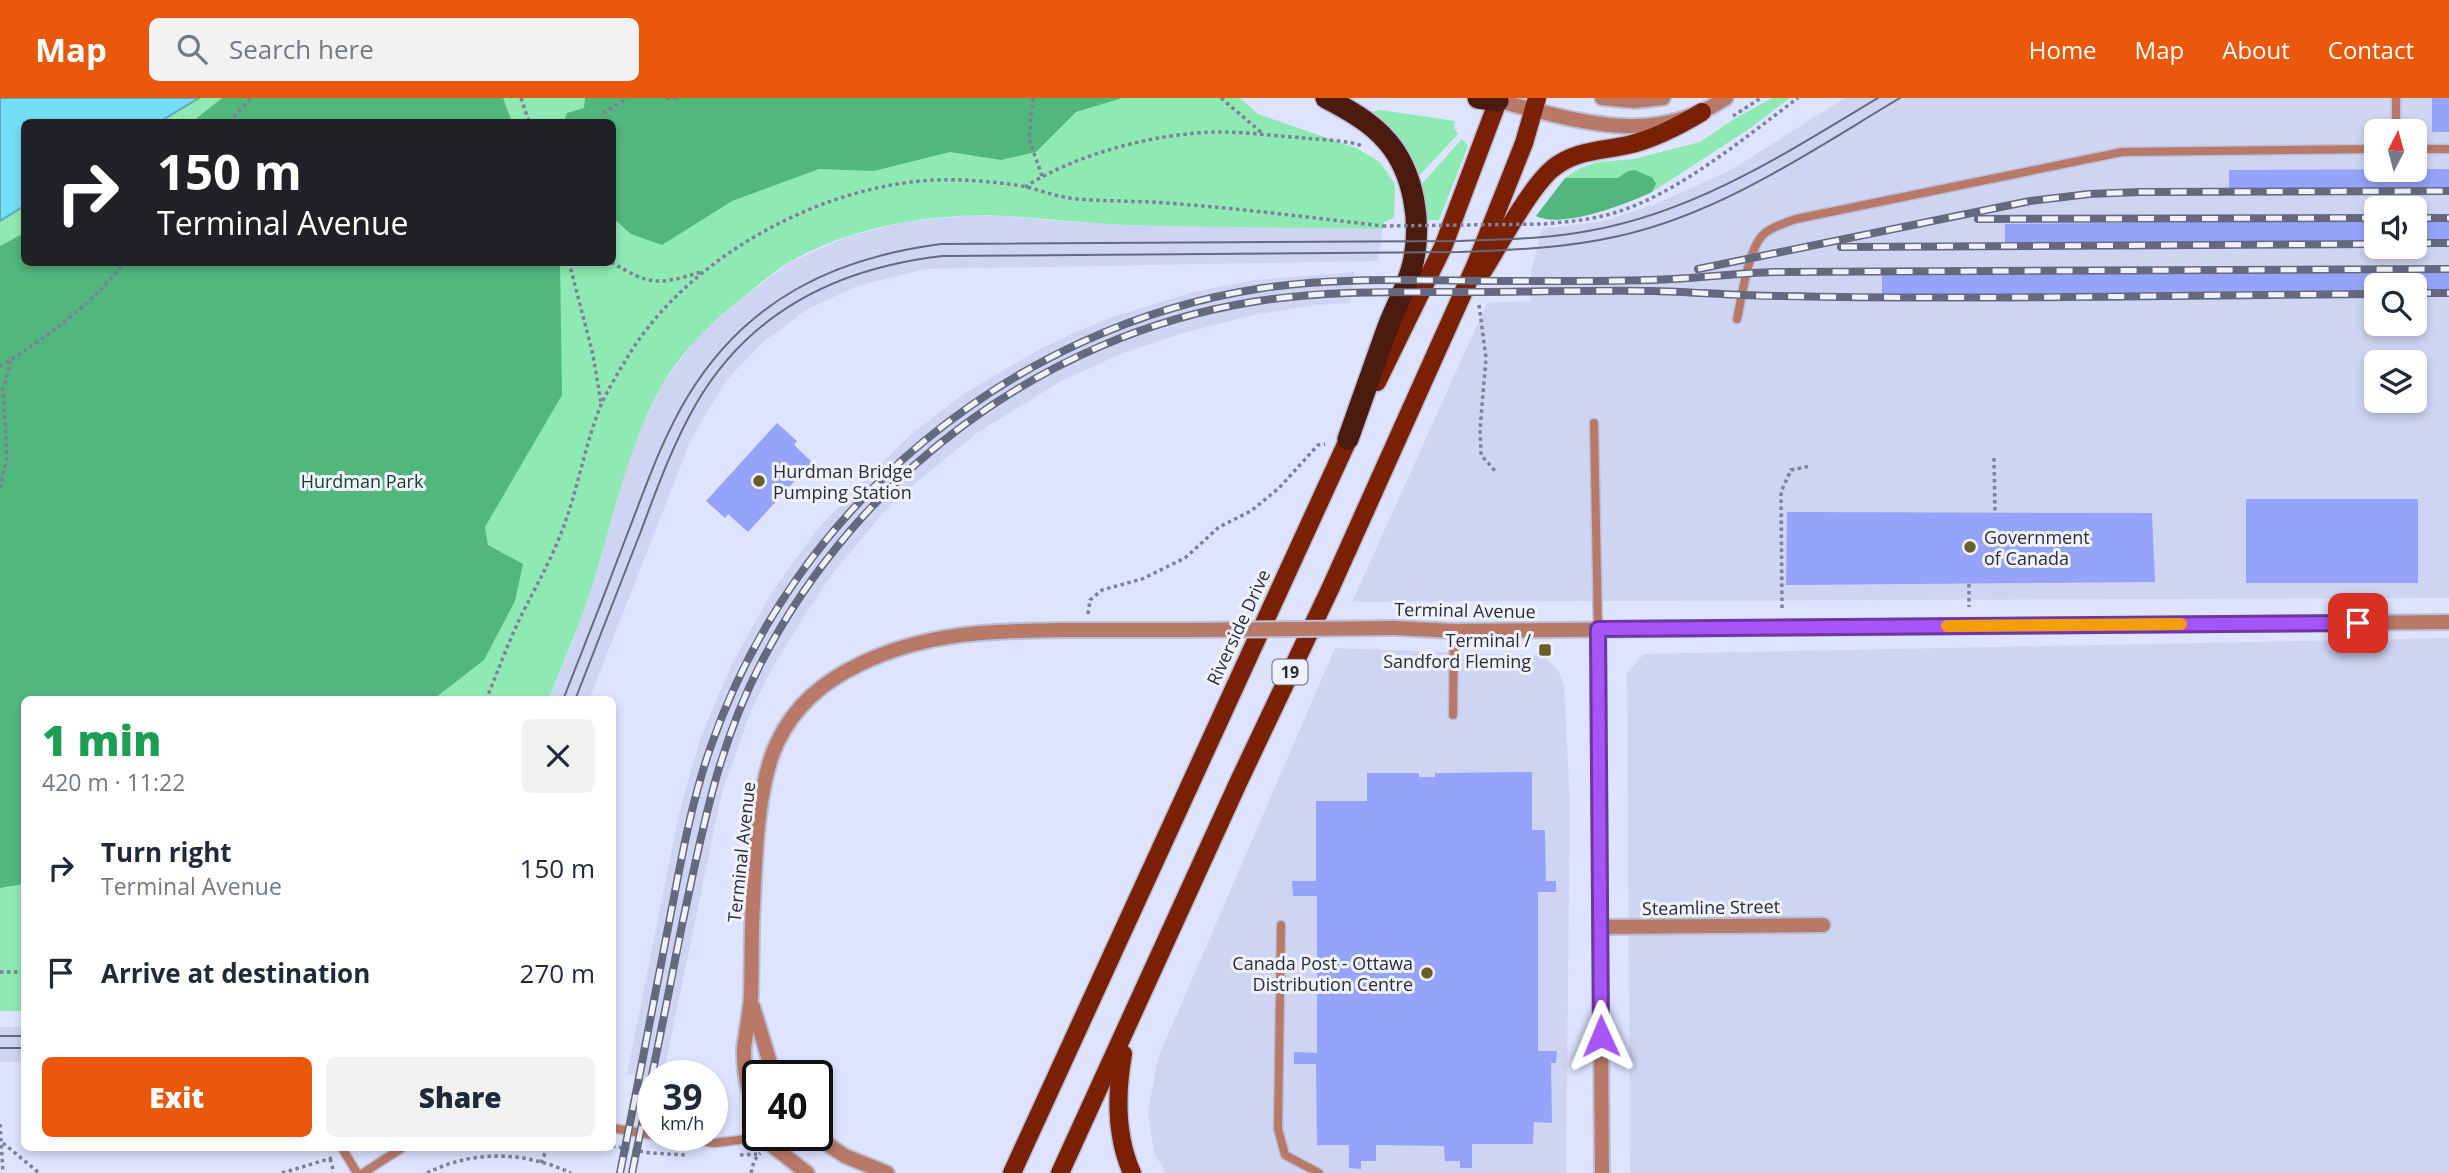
<!DOCTYPE html>
<html lang="en">
<head>
<meta charset="utf-8">
<style>
	:root { --surface:#fff; --page:#f2f2f3; --text:#1f2937; --muted:#747a83; --accent:#ea580c }
	body { margin:0; font-family:"Open Sans",sans-serif; background:var(--page); color:var(--text); height:100vh; display:flex; flex-direction:column; font-size:26px; white-space:nowrap }
	* { box-sizing:border-box; margin:0 }
	p { font-size:23px; color:var(--muted) }
	.icon { flex:none; width:38px; height:38px; fill:none; stroke:currentColor; stroke-width:2; stroke-linecap:round; stroke-linejoin:round }
	.map { position:relative; flex:1; overflow:hidden }
	.sheet { position:absolute; left:21px; top:598px; width:595px; height:455px; display:flex; flex-direction:column; background:var(--surface); border-radius:10px; box-shadow:0 4px 10px #0003 }
	.sheet>* { flex:none }
	.hud { position:absolute; left:21px; top:21px; width:595px; height:147px; border-radius:10px; box-shadow:0 4px 10px #0003; background:#202124; color:#fff; overflow:hidden }
	.needle { width:46px; rotate:6deg }
	.fabs { position:absolute; left:2364px; top:21px; display:grid; gap:14px }
	.fabs a { display:grid; place-items:center; width:63px; height:63px; border-radius:10px; background:var(--surface); box-shadow:0 4px 10px #0003; font-size:35px }
	.speed { position:absolute; left:637px; top:962px; display:flex; gap:14px; font-size:35px; font-weight:700; text-align:center }
	.speed>* { display:grid; place-content:center; width:91px; height:91px; border-radius:50%; background:var(--surface); box-shadow:0 4px 10px #0003; line-height:1 }
	.speed small { font-size:18px; font-weight:400 }
	.speed .limit { border:4px solid #111; border-radius:10px; background:#fff; color:#111 }
	.pin { position:absolute; display:grid; place-items:center; width:60px; height:60px; color:#fff; margin:-30px; border-radius:14px; box-shadow:0 4px 10px #0006 }
	.me { position:absolute; width:77px; margin:-38px; rotate:359deg; stroke-linejoin:round; filter:drop-shadow(0 0 5px #0008) }
	.turn { display:flex; align-items:center; gap:24px; height:147px; padding:0 21px; font-size:32px }
	.turn .icon { width:91px; height:91px; stroke-width:2.5 }
	.turn b { display:block; font-size:49px; line-height:60px }
	.round { display:grid; place-items:center; flex:none; width:74px; height:74px; border-radius:10px; background:var(--page) }
	.overview { display:flex; align-items:center; justify-content:space-between; height:119px; padding:0 21px }
	h1 { font-size:42px; font-weight:800; line-height:52px; color:#1e9e55 }
	.button { display:flex; gap:14px; margin-top:auto; padding:14px 21px }
	.button a { flex:1; height:80px; border-radius:10px; background:var(--accent); color:#fff; font-size:28px; font-weight:800; line-height:80px; text-align:center }
	.button a+a { background:var(--page); color:var(--text) }
	ul { padding:0; list-style:none }
	li { display:flex; align-items:center; gap:21px; height:105px; padding:0 21px }
	li div { flex:1 }
	li b { display:block; font-size:26px }
	li em { font-style:normal }
	header { display:flex; align-items:center; gap:42px; box-sizing:border-box; height:98px; padding:0 35px; background:var(--accent); color:#fff }
	header strong { font-size:33px }
	nav { display:flex; gap:38px; margin-inline-start:auto; font-size:24px }
	.search { width:490px; height:63px; background:var(--page); display:flex; align-items:center; gap:18px; box-sizing:border-box; padding:0 24px; border-radius:10px; color:var(--muted); font-size:26px }
	.map>svg:first-child { display:block }
</style>
</head>
<body>
<header>
<strong>Map</strong>
<div class="search"><svg class="icon" aria-label="search" viewBox="0 0 24 24"><circle cx="10" cy="10" r="6"/><path d="M15 15l6 6"/></svg>Search here</div>
<nav><a>Home</a><a>Map</a><a>About</a><a>Contact</a></nav>
</header>
<div class="map">
<svg width="2449" height="1075" viewBox="0 0 2449 1075">
	<rect width="100%" height="100%" fill="#dee4ff"/>
	<g fill="#ced5f3" fill-rule="evenodd">
		<path d="M1845,0h604v500l-1097,4 135,-299 44,-2v-29l11,-43 63,-8 53,-18 73,-33zM2376,33h39v39h-39zM2376,110h39v39h-39zM2376,187h39v39h-39zM2376,264h39v39h-39z"/>
		<polygon points="964,118 1006,118 1068,124 1131,127 1383,131 1378,163 925,171 857,188 806,212 763,244 726,283 692,339 589,602 548,602 570,550 593,484 632,350 663,285 696,241 735,206 790,164 850,138 905,124"/>
		<polygon points="1355,174 1350,205 1316,207 1253,217 1183,235 1123,255 1061,283 977,335 912,388 884,414 834,474 811,507 771,572 751,613 722,694 663,978 653,978 653,980 627,976 679,715 701,638 731,568 770,497 816,433 835,412 907,340 962,297 1038,252 1067,238 1112,219 1193,194 1255,182"/>
		<polygon points="2449,540 2449,1075 1630,1075 1627,575 1644,556"/>
		<polygon points="1335,550 1543,558 1558,572 1564,587 1570,705 1566,1075 1166,1075 1154,1055 1148,1014 1158,960"/>
		<rect x="0" y="929" width="24" height="35"/>
	</g>
	<g fill="#8eeab2">
		<path d="M199,0h1041l18,16 98,34 24,14 15,22 -1,34 -10,4 -1,7c-84,-1 -169,-2 -253,-4 -41,-1 -81,-6 -122,-9 -71,-4 -155,10 -217,45 -16,9 -31,23 -45,34 -32,25 -63,54 -84,90 -34,61 -48,129 -68,195 -13,41 -30,81 -46,120h-524v311h-24v-790l24,-15v56h588v-140h-453z"/>
		<polygon points="1772,0 1790,0 1749,31 1652,94 1656,86 1628,73 1619,80 1565,80 1580,70 1598,64 1634,61 1700,44 1734,21"/>
		<polygon points="1380,12 1455,23 1454,30 1458,36 1417,80 1386,28 1372,14"/>
		<polygon points="1462,41 1468,48 1439,122 1423,122 1420,88"/>
	</g>
	<g fill="#51b77d">
		<polygon points="222,0 503,0 512,24 192,24"/>
		<polygon points="585,0 1122,0 1076,14 1036,54 1001,62 950,54 874,73 819,71 732,103 662,147 631,136 613,120 612,24 564,24 567,15 584,10"/>
		<path d="M1635,72l18,8 3,6 -4,8c-26,12 -89,37 -116,24l29,-38h53l10,-7z"/>
		<polygon points="24,135 24,164 560,165 562,297 485,429 488,447 523,466 515,503 484,562 435,600 430,602 24,602 24,786 0,790 0,148"/>
	</g>
	<polygon fill="#75ddf6" stroke="#5ea8be" stroke-width="2" points="0,0 199,0 159,24 24,24 24,108 0,123"/>
	<g fill="#95a3fb">
		<rect x="2432" y="0" width="17" height="34"/>
		<polygon points="2449,71 2449,91 2229,92 2229,72"/>
		<polygon points="2449,121 2449,144 2415,144 2415,122"/>
		<polygon points="2376,122 2376,144 2005,146 2005,126"/>
		<polygon points="2449,173 2449,195 2415,195 2415,187 2376,187 2376,195 1882,197 1882,176"/>
		<polygon points="777,325 797,343 794,347 812,364 748,434 728,416 725,420 706,403"/>
		<rect x="2246" y="401" width="172" height="84"/>
		<polygon points="1787,414 2152,415 2155,484 1786,487"/>
		<polygon points="1532,674 1532,732 1545,732 1546,783 1556,783 1556,794 1538,794 1538,953 1557,953 1556,965 1551,965 1552,1025 1534,1024 1533,1046 1472,1046 1472,1070 1460,1070 1460,1063 1445,1063 1444,1048 1376,1047 1376,1063 1361,1063 1361,1071 1349,1070 1349,1047 1317,1047 1316,966 1294,966 1294,954 1317,955 1317,798 1293,798 1292,783 1316,783 1316,703 1367,703 1367,675 1419,675 1419,679 1435,679 1435,675"/>
	</g>
	<g fill="none" stroke-linecap="round" stroke-linejoin="round">
		<g stroke="#babfd8" stroke-width="11">
			<g id="service">
				<polyline points="2396,0 2396,33"/>
				<polyline points="2415,51 2449,51"/>
				<path d="M1737,221c5,-21 11,-73 28,-86 9,-7 20,-10 31,-14l326,-67 254,-3"/>
				<polyline points="1594,325 1598,531"/>
				<polyline points="1453,617 1454,533"/>
				<polyline points="1281,827 1278,1031 1285,1057 1319,1075"/>
				<polyline points="612,1030 653,1037"/>
				<polyline points="655,1038 715,1045 746,1041 758,1031"/>
				<polyline points="342,1050 357,1075"/>
				<polyline points="363,1075 402,1050"/>
			</g>
		</g>
		<g stroke="#babfd8" stroke-width="18">
			<polyline id="minor" points="1600,829 1823,827"/>
		</g>
		<g stroke="#babfd8" stroke-width="18">
			<g id="tertiary">
				<polyline points="1602,0 1634,3 1663,0"/>
				<path d="M1498,3c79,19 153,47 228,-3"/>
				<polyline points="1395,530 1454,533 2449,524"/>
				<polyline points="1598,531 1602,1075"/>
				<polyline points="753,909 774,978"/>
				<path d="M758,1023c-8,-24 -15,-48 -14,-73 2,-17 6,-35 7,-53 1,-30 0,-60 2,-90 2,-47 4,-119 24,-162 18,-38 46,-61 83,-79 67,-32 129,-33 202,-34 42,0 85,0 127,0"/>
				<polyline points="765,1038 769,1045 807,1075"/>
				<polyline points="815,1038 845,1058 887,1075"/>
			</g>
		</g>
		<g stroke="#babfd8" stroke-width="21">
			<g id="primary">
				<path d="M1483,173c17,-27 46,-82 69,-102 23,-19 49,-18 76,-24 26,-6 51,-19 74,-33"/>
				<polyline points="1377,284 1443,149 1499,0"/>
				<path d="M1123,956c-7,40 -8,81 9,119"/>
				<polyline points="1012,1075 1353,331"/>
				<polyline points="1060,1075 1238,685 1331,489 1476,166 1524,45 1537,0"/>
			</g>
		</g>
		<g stroke="#babfd8" stroke-width="24">
			<g id="motorway">
				<path d="M1326,0c21,11 45,24 61,43 27,31 35,82 26,122 -5,23 -19,46 -27,69 -13,36 -25,71 -38,107"/>
				<polyline points="1478,0 1498,3"/>
			</g>
		</g>
		<g stroke="#7d8197" stroke-width="3.5" stroke-dasharray="3.5 3.5" stroke-linecap="butt">
			<polyline points="521,0 529,24"/>
			<polyline points="666,0 679,0"/>
			<polyline points="1033,0 1029,41 1042,78"/>
			<polyline points="1221,0 1262,35"/>
			<polyline points="603,15 628,0"/>
			<polyline points="1733,18 1761,0"/>
			<polyline points="229,24 251,0"/>
			<path d="M1025,89c53,-34 131,-54 194,-55 28,0 57,4 85,6 19,2 41,2 59,8"/>
			<path d="M1544,126c18,-2 37,-3 54,-7 70,-14 143,-77 200,-119"/>
			<polyline points="569,164 593,257 601,305"/>
			<path d="M611,164c40,24 47,23 90,10"/>
			<polyline points="1479,207 1486,260 1480,332 1481,357 1496,374"/>
			<path d="M0,268c40,-23 97,-66 124,-104"/>
			<polyline points="1994,360 1995,415"/>
			<polyline points="0,390 7,360 3,291 11,262"/>
			<polyline points="1969,486 1969,509"/>
			<polyline points="1782,510 1781,394 1791,372 1810,368"/>
			<polyline points="1088,516 1090,502 1102,492 1142,481 1185,460 1219,429 1251,413 1279,390 1318,347 1325,346"/>
			<path d="M486,602c12,-29 23,-60 37,-88 16,-31 32,-60 43,-92 13,-38 20,-78 35,-115 7,-16 17,-32 26,-47 63,-106 212,-184 335,-178 20,1 45,3 65,7 18,5 34,11 52,12 24,2 48,2 72,3 78,5 155,15 232,24"/>
			<polyline points="0,874 24,874"/>
			<polyline points="0,1026 3,1075"/>
			<polyline points="3,1045 39,1075"/>
			<polyline points="612,1048 650,1055 687,1057"/>
			<polyline points="740,1057 757,1056"/>
			<polyline points="330,1061 333,1071"/>
			<polyline points="541,1065 547,1050"/>
			<polyline points="282,1075 332,1060"/>
			<path d="M427,1075c46,-23 97,-22 144,0"/>
			<polyline points="751,1075 754,1063 760,1055"/>
		</g>
		<use href="#service" stroke="#b97968" stroke-width="8"/>
		<use href="#minor" stroke="#b97968" stroke-width="14"/>
		<use href="#tertiary" stroke="#b97968" stroke-width="14"/>
		<use href="#primary" stroke="#7a2004" stroke-width="18"/>
		<use href="#motorway" stroke="#4a1b0e" stroke-width="21"/>
		<g stroke="#65697d" stroke-width="2">
			<path d="M563,602c23,-58 45,-115 67,-173 17,-44 33,-90 58,-131 58,-96 146,-138 253,-152l519,-3c43,-2 86,-2 128,-10 108,-19 198,-78 290,-133"/>
			<path d="M575,602c22,-56 44,-113 66,-169 16,-43 32,-87 55,-127 54,-93 143,-136 246,-148l518,-4c54,-2 106,-4 159,-16 103,-23 192,-85 281,-138"/>
			<polyline points="0,938 24,938"/>
			<polyline points="0,950 24,950"/>
		</g>
		<g stroke="#65697d" stroke-width="8">
			<g id="rail">
				<polyline points="2415,120 2449,120"/>
				<polyline points="1978,121 2376,120"/>
				<polyline points="2415,145 2449,145"/>
				<polyline points="1841,149 2376,146"/>
				<polyline points="1698,171 2030,103 2089,96 2140,94 2449,93"/>
				<polyline points="2415,195 2449,195"/>
				<path d="M620,1075c16,-78 31,-157 46,-235 13,-65 23,-130 45,-192 83,-240 301,-420 552,-458 81,-12 165,-7 247,-7 54,0 109,1 163,-2 34,-2 68,-6 102,-7l674,-3"/>
				<path d="M632,1075c17,-83 34,-165 50,-248 20,-93 35,-177 79,-262 97,-188 281,-327 491,-361 72,-12 145,-10 218,-10 61,0 122,-2 183,-1 42,1 84,5 127,5 198,4 398,-1 596,-2"/>
			</g>
		</g>
		<use href="#rail" stroke="#f0f2fb" stroke-width="5" stroke-dasharray="16" stroke-linecap="butt"/>
		<g stroke="#babfd8" stroke-width="18" stroke-linecap="butt">
			<polyline id="tertiary-bridge" points="1189,532 1395,530"/>
		</g>
		<polyline stroke="#7d8197" stroke-width="3.5" stroke-dasharray="3.5 3.5" stroke-linecap="butt" points="1383,128 1544,126"/>
		<use href="#tertiary-bridge" stroke="#b97968" stroke-width="14"/>
	</g>
	<g fill="none" stroke-linecap="round" stroke-linejoin="round">
		<g stroke="#6d37a1" stroke-width="18">
			<polyline id="route" points="1601,938 1598,531 2358,525"/>
		</g>
		<use href="#route" stroke="#a855f7" stroke-width="12"/>
		<polyline stroke="#f59e0b" stroke-width="12" points="1947,528 2181,526"/>
	</g>
	<g fill="#6a5e2b" stroke="#f0f2fb" stroke-width="2.5">
		<circle cx="759" cy="383" r="7"/>
		<circle cx="1970" cy="449" r="7"/>
		<rect x="1538" y="545" width="14" height="14" rx="3.5"/>
		<circle cx="1427" cy="875" r="7"/>
	</g>
	<g text-anchor="middle" dominant-baseline="central" stroke-width="6" stroke-linejoin="round" paint-order="stroke">
		<rect fill="#f0f2fb" stroke="#656776" stroke-width="2" x="1272.5" y="561.5" width="35" height="25" rx="5"/>
		<g font-size="16" font-weight="bold" fill="#292c3d">
			<text x="1290" y="574">19</text>
		</g>
		<g font-size="18" fill="#292c3d" stroke="#f0f2fb" text-anchor="start">
			<text x="773" y="373">Hurdman Bridge<tspan x="773" dy="21">Pumping Station</tspan></text>
			<text x="1984" y="439">Government<tspan x="1984" dy="21">of Canada</tspan></text>
			<text x="1531" y="542" text-anchor="end">Terminal /<tspan x="1531" dy="21">Sandford Fleming</tspan></text>
			<text x="1413" y="865" text-anchor="end">Canada Post - Ottawa<tspan x="1413" dy="21">Distribution Centre</tspan></text>
		</g>
		<g font-size="18" fill="#133e26" stroke="#f0f2fb">
			<text x="362" y="383">Hurdman Park</text>
		</g>
		<g font-size="18" fill="#292c3d" stroke="#f0f2fb">
			<text transform="translate(1465 512) rotate(1)">Terminal Avenue</text>
			<text transform="translate(1238 529) rotate(-65)">Riverside Drive</text>
			<text transform="translate(741 754) rotate(-84)">Terminal Avenue</text>
			<text transform="translate(1711 809) rotate(-1)">Steamline Street</text>
		</g>
	</g>
</svg>
<div class="fabs">
<a><svg class="needle" viewBox="-14 -14 28 28"><path d="M0-13l5 13h-10z" fill="#e53935"/><path d="M0 13l5-13h-10z" fill="#747a83"/></svg></a>
<a><svg class="icon" aria-label="sound" viewBox="0 0 24 24"><path d="M4 9h4l5-4v14l-5-4H4zM17 9q2 3 0 6"/></svg></a>
<a><svg class="icon" aria-label="search" viewBox="0 0 24 24"><circle cx="10" cy="10" r="6"/><path d="M15 15l6 6"/></svg></a>
<a><svg class="icon" aria-label="layers" viewBox="0 0 24 24"><path d="M12 4l9 5-9 5-9-5zM3 14l9 5 9-5"/></svg></a>
</div>
<div class="speed"><div>39<small>km/h</small></div><div class="limit">40</div></div>
<div class="pin" style="left:2358px;top:525px;background:#d93025"><svg class="icon" aria-label="arrive" viewBox="0 0 24 24"><path d="M6 21V4h12l-3 4 3 4H6"/></svg></div>
<svg class="me" style="left:1601px;top:938px" viewBox="-20 -20 40 40"><path d="M0-17L14 15 0 8-14 15z" fill="#a855f7" stroke="#fff" stroke-width="4"/></svg>
<div class="hud">
<div class="turn"><svg class="icon" aria-label="right" viewBox="0 0 24 24"><path d="M7 20v-9h11M14 6l5 5-5 5"/></svg><div><b>150 m</b>Terminal Avenue</div></div>
</div>
<section class="sheet">
<div class="overview"><div><h1>1 min</h1><p>420 m · 11:22</p></div><a class="round"><svg class="icon" aria-label="close" viewBox="0 0 24 24"><path d="M6 6l12 12M18 6L6 18"/></svg></a></div>
<ul>
<li><svg class="icon" aria-label="right" viewBox="0 0 24 24"><path d="M7 20v-9h11M14 6l5 5-5 5"/></svg><div><b>Turn right</b><p>Terminal Avenue</p></div><em>150 m</em></li>
<li><svg class="icon" aria-label="arrive" viewBox="0 0 24 24"><path d="M6 21V4h12l-3 4 3 4H6"/></svg><div><b>Arrive at destination</b></div><em>270 m</em></li>
</ul>
<div class="button"><a>Exit</a><a>Share</a></div>
</section>
</div>
</body>
</html>
